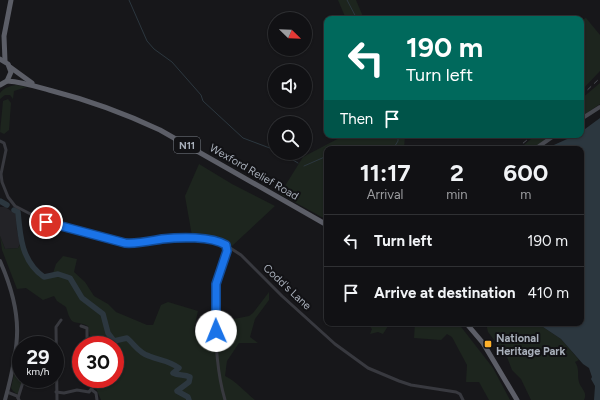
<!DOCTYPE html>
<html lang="en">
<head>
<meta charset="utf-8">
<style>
	:root { --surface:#111114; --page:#1e1f22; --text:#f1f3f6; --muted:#9c9da0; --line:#303134 }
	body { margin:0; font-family:Figtree,sans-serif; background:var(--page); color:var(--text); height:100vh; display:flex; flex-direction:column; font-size:15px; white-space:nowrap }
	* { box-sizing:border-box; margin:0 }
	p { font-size:13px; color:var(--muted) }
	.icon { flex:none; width:22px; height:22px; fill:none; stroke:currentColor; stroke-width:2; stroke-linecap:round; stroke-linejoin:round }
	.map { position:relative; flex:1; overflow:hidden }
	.drawer { position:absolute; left:324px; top:146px; width:260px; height:180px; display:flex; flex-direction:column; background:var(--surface); border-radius:8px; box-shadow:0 1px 3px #0004,0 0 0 1px var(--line) }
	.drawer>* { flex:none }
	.hud { position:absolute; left:324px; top:16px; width:260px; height:122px; border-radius:8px; box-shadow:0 1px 3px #0004,0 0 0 1px var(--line); background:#00695c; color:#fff; overflow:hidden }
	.needle { width:26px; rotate:113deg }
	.tools { position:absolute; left:268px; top:12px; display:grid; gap:8px }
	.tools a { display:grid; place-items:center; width:44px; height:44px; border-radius:50%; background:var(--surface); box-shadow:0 1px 3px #0004,0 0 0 1px var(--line); font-size:20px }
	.speed { position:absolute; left:12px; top:336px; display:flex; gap:8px; font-size:20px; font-weight:700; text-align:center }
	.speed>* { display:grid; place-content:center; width:52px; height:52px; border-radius:50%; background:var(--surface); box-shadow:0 1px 3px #0004,0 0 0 1px var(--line); line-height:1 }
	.speed small { font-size:10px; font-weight:400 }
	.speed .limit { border:6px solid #d22; background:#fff; color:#111 }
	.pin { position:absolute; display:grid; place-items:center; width:34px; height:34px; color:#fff; margin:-17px; border:2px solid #fff; border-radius:50%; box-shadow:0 1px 4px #0007 }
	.me { position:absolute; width:44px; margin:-22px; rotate:359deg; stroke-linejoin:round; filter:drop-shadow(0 0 3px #0008) }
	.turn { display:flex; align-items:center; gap:14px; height:84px; padding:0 16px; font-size:18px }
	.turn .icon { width:52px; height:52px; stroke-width:2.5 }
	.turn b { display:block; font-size:28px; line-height:34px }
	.then { display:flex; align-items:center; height:38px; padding:0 16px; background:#0003; gap:8px; font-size:15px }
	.eta { display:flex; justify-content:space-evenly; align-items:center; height:68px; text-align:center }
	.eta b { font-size:24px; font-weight:700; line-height:28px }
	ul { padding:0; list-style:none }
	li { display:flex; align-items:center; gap:12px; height:52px; padding:0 16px; border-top:1px solid var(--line) }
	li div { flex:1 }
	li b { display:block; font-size:15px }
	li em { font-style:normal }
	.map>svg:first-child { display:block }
</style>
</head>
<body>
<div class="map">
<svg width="600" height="400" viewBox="0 0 600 400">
	<rect width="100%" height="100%" fill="#17171a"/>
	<polygon fill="#232327" points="0,207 5,207 16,214 17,231 20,244 18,248 5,249 0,236"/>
	<g fill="#1d251e">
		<polygon points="338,0 356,0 364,19 346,19"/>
		<polygon points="586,18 600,35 600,71 581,91 581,20"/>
		<polygon points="600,83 600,104 581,117 581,99"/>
		<path d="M16,85l11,2 -13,4 -1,8 -3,-4h-5l-5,4v-6c4,-5 9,-7 16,-8z"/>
		<polygon points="8,99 11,103 9,130 4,134 0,132 3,101"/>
		<polygon points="345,135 405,135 404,149 327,149 327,220 280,194 303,157"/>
		<polygon points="536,135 551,135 533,149 519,149"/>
		<polygon points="199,164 232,184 275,206 232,246 221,238 192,236 185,196"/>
		<path d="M0,236l5,13 13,-1 3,-5 10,21 13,13 8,-1 4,-12 7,-8 14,3 -3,13 11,10 9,14 14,8 8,8 31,13h6l8,-20 7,-3 30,9 -4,18 1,3 14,3 3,-4h4l13,-11 20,-4 4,-3 16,-21v8l-14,19 -5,18 8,6h-19l-12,18 -2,15c11,5 20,16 30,24h-154l-9,-21h23v-34h-23l-4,-19c-15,-7 -16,2 -22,-19l-9,-6 -3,-5 -11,4 -17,-12 -9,1 -15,-39z"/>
		<polygon points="367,323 385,323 388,326 383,334 378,332 370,334 372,329"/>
		<polygon points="415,323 425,323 425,325 430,326 430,323 458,323 493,368 510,400 489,400 479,382 466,382 467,365 452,337 447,334 441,340 414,338"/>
		<path d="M486,323h51l24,16 18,21 -4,2c5,7 2,13 4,20 2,7 9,10 5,18h-53l-10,-21 -9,-9 -5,-13 -19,-25z"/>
		<polygon points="26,340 25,345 21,345 21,379 22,379 20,391 17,394 13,391 11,388 21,342"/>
	</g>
	<polygon fill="#2c373f" points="600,118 600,400 594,400 595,386 591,379 592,377 589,368 583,364 561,339 537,323 581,323 581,149 545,149 576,135 581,135 581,132"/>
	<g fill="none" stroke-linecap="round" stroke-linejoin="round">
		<g stroke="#2c373f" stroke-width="1">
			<polyline points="129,0 147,41 154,49 172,62 201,95 203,101 243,138 275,150"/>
			<polyline points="347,0 357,19"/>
			<polyline points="393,149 398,141 398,135"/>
			<polyline points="281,153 298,163"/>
			<polyline points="304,166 327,156"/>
		</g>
		<g stroke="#2c373f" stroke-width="5.5">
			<polyline points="0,201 7,205"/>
			<path d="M14,210l4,2c2,25 4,50 26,65l14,-3 12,4 12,20 21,16 5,19 6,8 13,-3c8,7 12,15 22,18 12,5 19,4 30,12l-6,5c6,3 11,1 17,4l-1,5 -12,9 11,6 1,3"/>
		</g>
		<g stroke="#38393f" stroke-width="3">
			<polyline points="0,141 4,143 6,150 1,174 2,182 8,197 15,206 46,222 125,243 132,243 164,239 193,238 221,242 241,255 282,296 335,344 368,368 399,381 411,385 456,392 460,394 463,400"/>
			<polyline points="81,326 87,328 87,345"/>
			<polyline points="92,390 96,393 97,400"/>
			<polyline points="7,392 17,396 19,400"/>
			<polyline points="56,392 64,393 77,390 89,392 92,388 88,379"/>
			<polyline points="18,398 24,379"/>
			<polyline points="57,400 56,327 61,320"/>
			<path d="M225,400c-8,-27 -9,-55 -10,-83 0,-11 -1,-23 1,-34 2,-12 12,-25 10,-38"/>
		</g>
		<g stroke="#46484f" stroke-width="4">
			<polyline points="581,119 600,107"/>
			<polyline points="535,149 555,135"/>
			<path d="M0,261c24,54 20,84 5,139"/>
		</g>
		<g stroke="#5c5e67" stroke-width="5">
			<polyline points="0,59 8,64 11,72 7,81 0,85"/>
			<polyline points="5,61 4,36 11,0"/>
			<polyline points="10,67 32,83"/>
			<path d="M7,81c15,1 28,5 42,9 39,10 75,23 111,40l167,95"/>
			<polyline points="466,323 483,343 517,400"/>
		</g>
		<g stroke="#4b4d54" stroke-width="1" stroke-dasharray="5 4" stroke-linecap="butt">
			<polyline points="581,96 600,78"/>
			<polyline points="516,149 533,135"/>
			<polyline points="428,325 428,323"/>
		</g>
	</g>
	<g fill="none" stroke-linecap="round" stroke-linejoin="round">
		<g stroke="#114b97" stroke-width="10">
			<path id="route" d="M46,222l79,21c12,1 25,-2 37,-4 18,-2 49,-3 64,6l1,6 -11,33v47"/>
		</g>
		<use href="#route" stroke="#1a73e8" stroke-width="7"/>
	</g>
	<rect fill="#ffb12a" stroke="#121215" stroke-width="1.5" x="484" y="340" width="8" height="8" rx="2"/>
	<g text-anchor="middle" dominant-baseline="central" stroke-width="4" stroke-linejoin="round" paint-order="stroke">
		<rect fill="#121215" stroke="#7b8088" stroke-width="1" x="174" y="137" width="26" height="16" rx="3"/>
		<g font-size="10" font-weight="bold" fill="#a8afba">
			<text x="187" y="145">N11</text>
		</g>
		<g font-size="11" fill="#a8afba" stroke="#121215">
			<text transform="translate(254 172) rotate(30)">Wexford Relief Road</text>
			<text transform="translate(287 287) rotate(43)">Codd's Lane</text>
		</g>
		<g font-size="11" font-weight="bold" fill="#a8afba" stroke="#121215" text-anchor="start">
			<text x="496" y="338">National<tspan x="496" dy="13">Heritage Park</tspan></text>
		</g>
	</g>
</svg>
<div class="tools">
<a><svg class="needle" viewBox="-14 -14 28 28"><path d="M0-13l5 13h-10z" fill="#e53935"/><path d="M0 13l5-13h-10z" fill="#9c9da0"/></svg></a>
<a><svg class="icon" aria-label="sound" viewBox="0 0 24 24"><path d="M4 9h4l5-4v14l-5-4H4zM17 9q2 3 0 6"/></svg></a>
<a><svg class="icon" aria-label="search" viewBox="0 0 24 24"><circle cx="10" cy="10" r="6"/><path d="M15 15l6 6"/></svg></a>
</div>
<div class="speed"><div>29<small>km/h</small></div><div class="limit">30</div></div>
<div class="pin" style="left:46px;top:222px;background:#d93025"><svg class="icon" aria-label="arrive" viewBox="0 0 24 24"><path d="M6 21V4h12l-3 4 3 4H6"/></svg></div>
<svg class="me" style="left:216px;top:331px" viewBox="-20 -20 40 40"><circle r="19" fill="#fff"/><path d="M0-13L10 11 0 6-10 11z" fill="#1a73e8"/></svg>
<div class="hud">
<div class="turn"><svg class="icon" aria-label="left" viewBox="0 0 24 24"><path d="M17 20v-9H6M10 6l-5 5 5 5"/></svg><div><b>190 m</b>Turn left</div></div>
<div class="then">Then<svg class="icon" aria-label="arrive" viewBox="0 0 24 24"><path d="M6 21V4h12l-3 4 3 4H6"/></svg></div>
</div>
<section class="drawer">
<div class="eta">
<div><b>11:17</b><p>Arrival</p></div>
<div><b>2</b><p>min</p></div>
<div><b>600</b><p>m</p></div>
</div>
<ul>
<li><svg class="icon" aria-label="left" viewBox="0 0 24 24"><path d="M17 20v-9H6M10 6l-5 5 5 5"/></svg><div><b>Turn left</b></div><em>190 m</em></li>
<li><svg class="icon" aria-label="arrive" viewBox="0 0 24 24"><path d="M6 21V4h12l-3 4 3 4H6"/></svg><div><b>Arrive at destination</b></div><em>410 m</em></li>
</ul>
</section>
</div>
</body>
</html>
